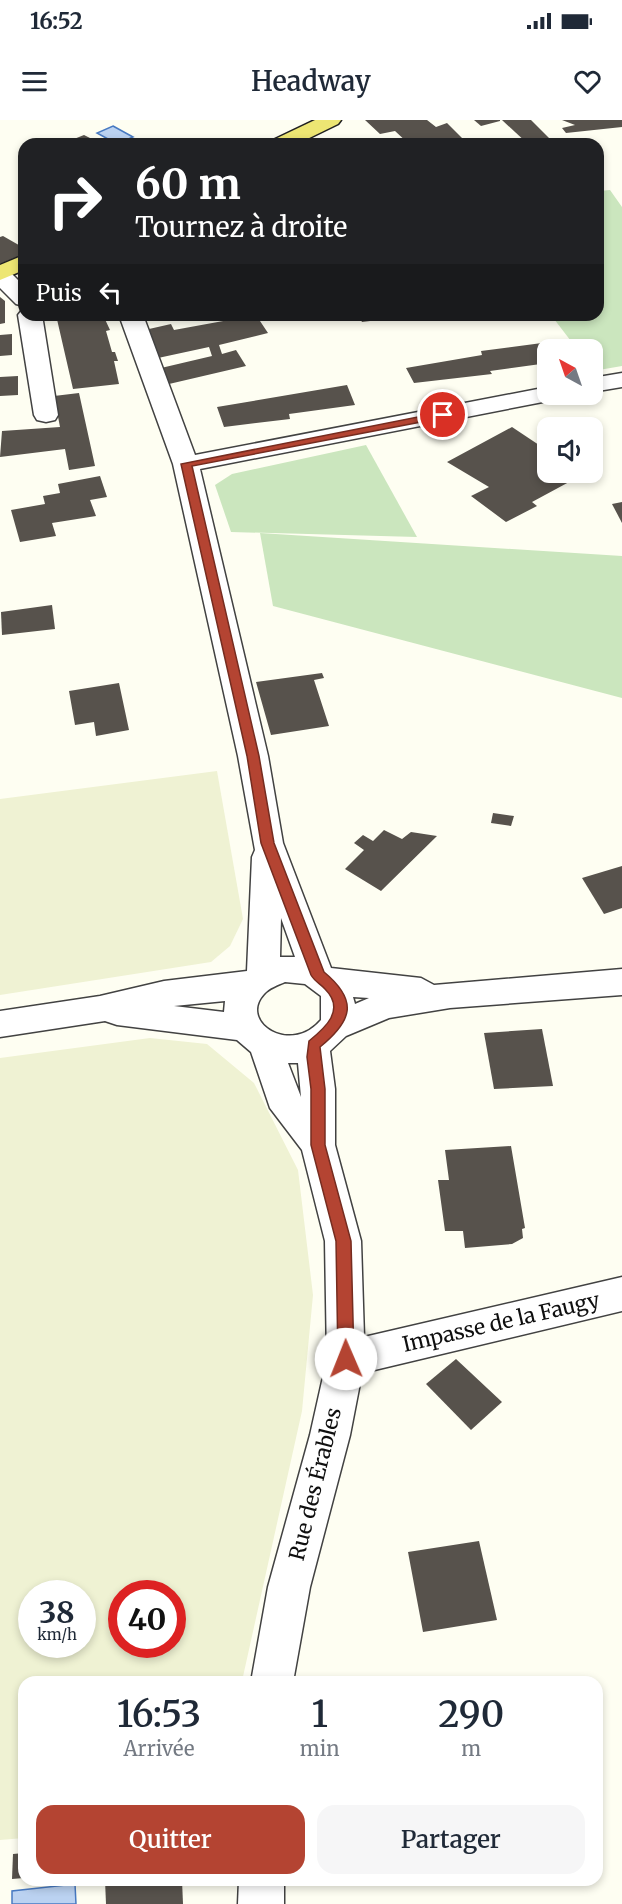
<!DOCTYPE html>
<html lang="fr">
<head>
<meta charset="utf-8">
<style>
	:root { --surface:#fff; --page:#f6f6f7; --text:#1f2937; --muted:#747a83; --accent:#b44432 }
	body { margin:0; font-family:Merriweather,serif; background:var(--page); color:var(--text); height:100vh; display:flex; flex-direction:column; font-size:22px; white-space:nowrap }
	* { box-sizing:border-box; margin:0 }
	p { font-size:20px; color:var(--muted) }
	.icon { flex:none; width:33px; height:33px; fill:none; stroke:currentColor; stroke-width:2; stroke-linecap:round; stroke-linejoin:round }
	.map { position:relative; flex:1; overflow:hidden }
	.sheet { position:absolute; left:18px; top:1556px; width:585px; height:210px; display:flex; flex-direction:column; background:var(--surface); border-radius:18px; box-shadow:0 3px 9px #0003 }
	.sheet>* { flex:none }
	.banner { position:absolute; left:18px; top:18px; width:586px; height:183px; border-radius:18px; box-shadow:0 3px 9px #0003; background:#202124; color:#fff; overflow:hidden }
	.needle { width:39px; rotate:320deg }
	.tools { position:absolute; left:537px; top:219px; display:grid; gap:12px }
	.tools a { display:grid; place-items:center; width:66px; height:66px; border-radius:12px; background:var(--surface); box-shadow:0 3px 9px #0003; font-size:30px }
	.speed { position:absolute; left:18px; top:1460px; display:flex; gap:12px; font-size:30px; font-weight:700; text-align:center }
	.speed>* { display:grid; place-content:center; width:78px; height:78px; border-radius:50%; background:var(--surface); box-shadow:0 3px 9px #0003; line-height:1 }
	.speed small { font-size:15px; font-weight:400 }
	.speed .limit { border:9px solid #d22; background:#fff; color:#111 }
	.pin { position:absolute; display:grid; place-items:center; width:51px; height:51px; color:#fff; margin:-26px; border:3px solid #fff; border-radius:50%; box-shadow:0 2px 6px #0007 }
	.me { position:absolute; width:66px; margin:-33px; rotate:359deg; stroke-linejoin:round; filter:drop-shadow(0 0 4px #0008) }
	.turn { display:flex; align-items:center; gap:21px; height:126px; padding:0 18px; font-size:27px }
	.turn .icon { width:78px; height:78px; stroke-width:2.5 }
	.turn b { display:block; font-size:42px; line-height:51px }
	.then { display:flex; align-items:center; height:57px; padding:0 18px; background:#0003; gap:12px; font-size:22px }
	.eta { display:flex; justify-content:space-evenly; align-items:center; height:102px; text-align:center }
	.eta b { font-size:36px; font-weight:600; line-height:42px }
	.action { display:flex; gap:12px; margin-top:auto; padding:12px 18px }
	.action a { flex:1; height:69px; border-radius:18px; background:var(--accent); color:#fff; font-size:24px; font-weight:600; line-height:69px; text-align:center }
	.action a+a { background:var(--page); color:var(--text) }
	.status { display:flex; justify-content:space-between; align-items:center; height:42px; padding:0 30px; background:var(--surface); direction:ltr }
	.status svg { height:16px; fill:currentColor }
	header { display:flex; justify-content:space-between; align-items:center; height:78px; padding:0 18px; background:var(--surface); font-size:27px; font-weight:600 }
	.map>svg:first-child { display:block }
</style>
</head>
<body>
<div class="status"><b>16:52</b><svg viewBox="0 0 49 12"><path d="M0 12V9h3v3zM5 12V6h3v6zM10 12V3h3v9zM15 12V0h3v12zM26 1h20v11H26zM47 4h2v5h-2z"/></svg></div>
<header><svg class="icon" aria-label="menu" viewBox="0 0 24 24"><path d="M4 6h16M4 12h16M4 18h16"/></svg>Headway<svg class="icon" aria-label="heart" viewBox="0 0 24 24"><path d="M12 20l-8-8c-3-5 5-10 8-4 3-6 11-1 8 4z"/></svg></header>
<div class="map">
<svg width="622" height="1784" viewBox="0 0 622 1784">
	<rect width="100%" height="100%" fill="#fefef2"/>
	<g fill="#eff2d3" fill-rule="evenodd">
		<polygon points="217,651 243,799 230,826 211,842 0,875 0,679"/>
		<path d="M150,918l57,6 47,39 44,87 15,125 -11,116 -60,270 -218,1v156l-24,2v-782zM32,1473h50v51h-50zM122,1473h50v51h-50z"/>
	</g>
	<g fill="#cbe6be">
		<polygon points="610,70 622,87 622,246 593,251 592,230 577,229 551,195 598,195 599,71"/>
		<polygon points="366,325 417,417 231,412 215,365 232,354"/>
		<polygon points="260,413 622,436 622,578 273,486"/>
	</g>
	<g fill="#bbd2f1" stroke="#487ac2" stroke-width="1.5">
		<polygon points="113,6 133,17 117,24 97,13"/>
		<polygon points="75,1764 76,1784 12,1784 12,1771"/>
	</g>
	<g fill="#57524c">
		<polygon points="365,0 427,0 436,7 447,3 464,20 449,24 409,24 395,11 380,14"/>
		<polygon points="474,0 500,0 500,1 481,6"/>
		<polygon points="502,0 531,0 550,19 528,24"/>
		<polygon points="562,0 622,0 622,7 566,13 562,8 575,5"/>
		<polygon points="84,15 96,21 82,24 74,19"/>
		<polygon points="3,116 24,128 24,134 0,144 0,117"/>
		<polygon points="0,177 5,181 5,203 0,204"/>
		<polygon points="56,195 103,195 110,210 106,211 112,232 115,232 118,241 114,241 119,264 73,269"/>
		<polygon points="256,195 268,213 219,225 222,234 236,230 246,246 169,264 161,248 212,236 209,227 158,238 149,209 171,204 174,210"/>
		<polygon points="358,195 411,195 411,196 362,202"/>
		<polygon points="12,214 12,235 0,236 0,215"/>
		<polygon points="542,223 548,233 548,243 490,251 492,254 414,263 406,248 482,235 481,231"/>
		<polygon points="18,256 18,275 0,276 0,257"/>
		<polygon points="347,265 355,285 289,294 290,299 224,307 217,287"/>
		<polygon points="79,273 95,346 69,350 65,329 0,337 2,311 60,307 54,276"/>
		<polygon points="512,307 548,331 548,352 579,352 582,355 532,382 537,386 506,402 471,376 489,367 447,342"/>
		<polygon points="100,356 107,377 90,380 96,396 52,403 56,416 20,422 11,390 45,384 43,376 60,373 58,364"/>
		<polygon points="622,382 622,403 612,384"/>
		<polygon points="52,485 55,509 2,515 1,492"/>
		<polygon points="322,553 324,558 314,560 329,606 271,615 256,562"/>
		<polygon points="119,563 129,610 96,616 94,602 75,605 69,571"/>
		<polygon points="493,693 514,696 511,706 491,703"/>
		<polygon points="384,710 402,719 411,712 437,716 381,771 345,749 364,730 354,723 363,715 373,721"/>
		<polygon points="622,746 622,788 604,794 582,758"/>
		<polygon points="542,909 553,966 494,969 484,913"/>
		<polygon points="511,1026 525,1108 522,1109 523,1118 512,1124 465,1128 463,1111 445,1111 438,1060 449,1060 445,1030"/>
		<polygon points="456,1239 502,1282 471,1310 426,1264"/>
		<polygon points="479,1421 497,1500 423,1512 408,1432"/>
		<polygon points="24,1733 24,1758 12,1759 13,1734"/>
		<polygon points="105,1760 182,1760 183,1784 106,1784"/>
	</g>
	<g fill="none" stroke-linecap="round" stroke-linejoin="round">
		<g stroke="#424242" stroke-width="3">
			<g id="minor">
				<polygon points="0,148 8,150 24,166 24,186 16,184 0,168"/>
				<polygon points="22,190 24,190 24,195 42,195 58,295 55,300 46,302 37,300 34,295 18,195"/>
				<path d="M119,195h24l52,140 353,-68v7h12l-3,5 -9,2 -348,68 68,287 15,87 48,125 90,10 13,7 188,-16v26l-172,13 -61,10 -43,18 -16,15 5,38v56l26,96 3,96 258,-60v34l-260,62 -12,62 -40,152 -17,95h-42l17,-95 42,-152 17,-76 -2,-118 -23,-91 -32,-42 -19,-56 -14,-12 -120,-15 -12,-4 -105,16v-26l100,-15 64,-15 83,-10 5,-114 3,-7 -17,-94 -65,-292zM281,798l14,39h-15zM285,862l20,2 16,12v24c-30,36 -83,2 -57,-26 5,-6 14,-9 21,-12zM353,877l16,1 -14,6zM225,881l-1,11 -50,-6zM288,943h10l3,34z"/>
				<polygon points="622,253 622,267 592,272 592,258"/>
				<polygon points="239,1760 284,1760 284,1784 238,1784"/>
			</g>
		</g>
		<g stroke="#202020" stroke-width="3">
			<g id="major">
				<polygon points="315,0 341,0 338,4 297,24 270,24 273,20"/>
				<polygon points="24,135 24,150 0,160 0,145"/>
			</g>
		</g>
		<use href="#minor" fill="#fff" fill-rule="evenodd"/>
		<use href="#major" fill="#ede673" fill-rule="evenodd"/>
	</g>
	<path fill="#b44432" stroke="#752c20" stroke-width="1.5" d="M443,292l5,3 -1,2 -255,49 67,290 15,87 50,129c35,29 28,49 -4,75l5,42v56l26,96 3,118 -3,5 -5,2 -6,-2 -2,-5 -2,-118 -25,-96v-56l-4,-32 2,-16c16,-13 37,-31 16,-52 -4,-5 -10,-7 -14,-14l-50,-132 -14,-87 -66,-292z"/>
	<g text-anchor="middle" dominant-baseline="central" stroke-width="6" stroke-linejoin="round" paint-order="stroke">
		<g font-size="21" fill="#0f0f0f" stroke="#fff">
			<text transform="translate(501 1202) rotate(-13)">Impasse de la Faugy</text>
			<text transform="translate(315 1364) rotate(-76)">Rue des Érables</text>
		</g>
	</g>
</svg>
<div class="tools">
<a><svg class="needle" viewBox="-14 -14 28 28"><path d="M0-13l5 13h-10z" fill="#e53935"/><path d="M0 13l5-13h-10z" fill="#747a83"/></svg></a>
<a><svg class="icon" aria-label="sound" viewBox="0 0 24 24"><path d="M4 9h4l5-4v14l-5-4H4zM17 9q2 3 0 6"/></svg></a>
</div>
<div class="speed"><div>38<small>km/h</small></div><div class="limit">40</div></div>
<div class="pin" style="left:443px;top:295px;background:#d93025"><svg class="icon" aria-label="arrive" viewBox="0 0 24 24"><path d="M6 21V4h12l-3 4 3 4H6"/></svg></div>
<svg class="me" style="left:346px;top:1239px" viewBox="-20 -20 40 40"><circle r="19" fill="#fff"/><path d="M0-13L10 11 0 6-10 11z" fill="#b44432"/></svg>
<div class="banner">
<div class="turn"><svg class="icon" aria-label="right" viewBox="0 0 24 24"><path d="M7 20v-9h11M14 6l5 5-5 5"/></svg><div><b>60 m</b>Tournez à droite</div></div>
<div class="then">Puis<svg class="icon" aria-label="left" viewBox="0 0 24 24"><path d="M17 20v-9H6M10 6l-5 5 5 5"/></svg></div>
</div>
<section class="sheet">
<div class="eta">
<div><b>16:53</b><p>Arrivée</p></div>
<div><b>1</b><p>min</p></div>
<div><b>290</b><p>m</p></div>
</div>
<div class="action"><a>Quitter</a><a>Partager</a></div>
</section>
</div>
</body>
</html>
